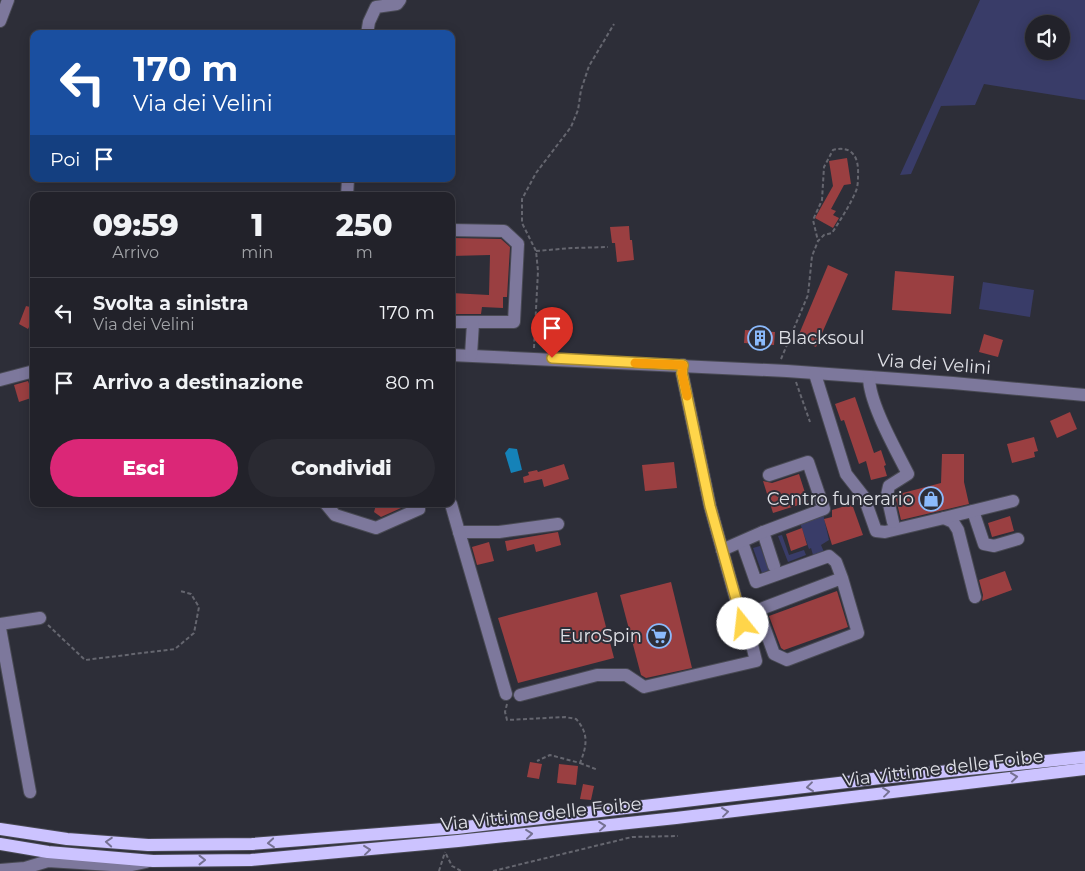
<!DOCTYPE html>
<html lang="it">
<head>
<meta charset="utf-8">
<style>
	:root { --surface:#22222a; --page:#2a2a32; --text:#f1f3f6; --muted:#a2a4a8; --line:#3f3f47; --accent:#db2777 }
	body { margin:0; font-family:Montserrat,sans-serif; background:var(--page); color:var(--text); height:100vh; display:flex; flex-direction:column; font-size:19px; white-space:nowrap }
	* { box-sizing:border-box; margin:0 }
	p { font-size:16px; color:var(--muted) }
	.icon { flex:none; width:28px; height:28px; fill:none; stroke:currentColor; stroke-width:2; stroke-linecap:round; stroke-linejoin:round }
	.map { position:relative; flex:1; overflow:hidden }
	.details { position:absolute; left:30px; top:192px; width:425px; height:315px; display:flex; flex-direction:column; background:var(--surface); border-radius:10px; box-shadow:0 2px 12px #0003,0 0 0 1px var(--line) }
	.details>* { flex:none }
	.guide { position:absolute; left:30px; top:30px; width:425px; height:152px; border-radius:10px; box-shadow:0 2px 12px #0003,0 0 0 1px var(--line); background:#1a4fa0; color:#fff; overflow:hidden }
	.fabs { position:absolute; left:1025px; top:15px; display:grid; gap:10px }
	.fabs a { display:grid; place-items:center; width:45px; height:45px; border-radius:50%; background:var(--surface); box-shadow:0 2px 12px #0003,0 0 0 1px var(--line); font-size:25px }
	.pin { position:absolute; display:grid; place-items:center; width:42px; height:42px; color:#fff; margin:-51px -21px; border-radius:50% 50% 50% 0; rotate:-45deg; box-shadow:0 0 5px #0007 }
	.pin .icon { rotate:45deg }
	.me { position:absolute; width:55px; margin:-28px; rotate:344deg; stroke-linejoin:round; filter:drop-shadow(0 0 4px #0008) }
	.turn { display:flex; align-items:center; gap:18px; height:105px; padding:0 20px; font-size:22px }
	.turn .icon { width:65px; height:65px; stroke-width:2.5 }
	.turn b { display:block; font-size:35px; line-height:42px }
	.then { display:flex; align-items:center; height:48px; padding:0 20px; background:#0003; gap:10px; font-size:19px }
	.eta { display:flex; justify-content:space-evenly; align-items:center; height:85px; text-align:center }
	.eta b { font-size:30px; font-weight:800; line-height:35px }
	.button { display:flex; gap:10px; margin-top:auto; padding:10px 20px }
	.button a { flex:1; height:58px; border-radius:30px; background:var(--accent); color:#fff; font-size:20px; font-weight:800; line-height:58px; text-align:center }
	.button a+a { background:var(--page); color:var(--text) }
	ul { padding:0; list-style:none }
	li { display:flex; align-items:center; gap:15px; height:70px; padding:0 20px; border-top:1px solid var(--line) }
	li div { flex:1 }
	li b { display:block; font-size:19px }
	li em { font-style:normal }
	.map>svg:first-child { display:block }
</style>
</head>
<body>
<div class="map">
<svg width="1085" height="871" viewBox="0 0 1085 871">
	<rect width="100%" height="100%" fill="#2d2e38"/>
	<g fill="#393c68" fill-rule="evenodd">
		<path d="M980,0h105v100l-101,-16 -9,21 -34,1 -30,68 -11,1zM1034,24h27v27h-27z"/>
		<polygon points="983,282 1034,290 1030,317 979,309"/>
		<polygon points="823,514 829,540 821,545 824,552 813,555 811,548 809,549 800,523"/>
		<polygon points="782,535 789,555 804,550 806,555 788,562 778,536"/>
		<polygon points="760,546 769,570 762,573 753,548"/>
	</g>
	<polygon fill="#1582b8" points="509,448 517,449 522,470 511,473 505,453"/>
	<g fill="#9a3f41">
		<polygon points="847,158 851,184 844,185 831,209 836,211 833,215 839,218 833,228 815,218 833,186 829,161"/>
		<polygon points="629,226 630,240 632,240 634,260 617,262 615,243 612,243 610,227"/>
		<polygon points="451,238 501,239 510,247 507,297 503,297 503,308 482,307 481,314 451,314 451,293 489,295 490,255 451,256"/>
		<polygon points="828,265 848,274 816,347 797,339"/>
		<polygon points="895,271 954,276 951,314 892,310"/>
		<polygon points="26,306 34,308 34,329 29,327 28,329 19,324"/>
		<polygon points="745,330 775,332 774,345 744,343"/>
		<polygon points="984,334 1003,340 998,357 979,352"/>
		<polygon points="28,381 34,397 19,402 14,385"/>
		<polygon points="855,397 874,453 881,450 886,465 884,466 887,476 871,480 866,461 859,464 844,420 841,421 835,404"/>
		<polygon points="1070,412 1077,429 1057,438 1050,421"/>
		<polygon points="1034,437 1038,451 1034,452 1035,457 1012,463 1007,444"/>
		<polygon points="942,454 964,454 964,482 969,504 901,520 895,495 941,483"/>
		<polygon points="674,462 677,488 645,491 642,465"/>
		<polygon points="564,464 569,479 544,487 542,479 524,483 523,477 529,475 528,472 537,470 538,472"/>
		<polygon points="799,474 808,502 773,513 763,481 772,483"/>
		<polygon points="380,504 410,504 381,517 374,512 376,505"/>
		<polygon points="852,504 863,535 832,545 824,519 832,517 832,510"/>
		<polygon points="1010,516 1014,531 992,537 988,523"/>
		<polygon points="802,528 807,545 791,551 786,534"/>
		<polygon points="558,532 561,545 536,552 534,544 507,551 505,541"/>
		<polygon points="489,542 494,561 477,565 472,547"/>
		<polygon points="1005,571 1012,590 982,601 983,595 979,580"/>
		<polygon points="671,582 692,668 646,678 641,675 620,595"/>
		<polygon points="837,591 848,627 784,650 781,648 769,616"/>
		<polygon points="597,592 614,658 518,683 498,618"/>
		<polygon points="530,762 542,764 539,779 527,777"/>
		<polygon points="559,764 578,766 576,785 557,783"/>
		<polygon points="583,784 594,786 591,800 580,799"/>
	</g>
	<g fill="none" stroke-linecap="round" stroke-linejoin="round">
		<g stroke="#494a54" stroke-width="14">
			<g id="minor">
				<polyline points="0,21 8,0"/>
				<polyline points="367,34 369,22 376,7 397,4 400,0"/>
				<polyline points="347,196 348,179"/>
				<polyline points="451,230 504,231 518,244 514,322 451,322"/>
				<polyline points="451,355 787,371 953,383 1085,395"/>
				<polyline points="471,355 473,323"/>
				<polyline points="815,374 846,474 864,497 876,531 885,532 944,518 953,522 958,530 975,597"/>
				<path d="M869,377c0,26 27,73 39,97l-19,12 -2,9 6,27"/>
				<polyline points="0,380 34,371"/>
				<polyline points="326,504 335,515 376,528 419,509 418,504"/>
				<polyline points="451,504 459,532 499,532 558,524"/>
				<polyline points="973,511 984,544 994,546 1018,539"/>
				<polyline points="944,518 1013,501"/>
				<polyline points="459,532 506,694"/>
				<polyline points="763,532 774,566"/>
				<polyline points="742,542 756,582 829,556 836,562 842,578 758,610 774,654 787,660 858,633 842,578"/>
				<polyline points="722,550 763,532 824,509 808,462 769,475"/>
				<polyline points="0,624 40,618"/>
				<polyline points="0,628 30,792"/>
				<polyline points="520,695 597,675 626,675 644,687 756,661 751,641 743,625 710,506 682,373 683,365"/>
				<polyline points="0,870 25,868 48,861 127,866 146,862"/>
			</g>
		</g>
		<g stroke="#494a54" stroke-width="14">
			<g id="major">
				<polyline points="0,829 67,839 148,845 252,844 457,828 881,778 1085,757"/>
				<polyline points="0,844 48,852 153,861 251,860 458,841 676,818 1085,769"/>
			</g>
		</g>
		<g stroke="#65666f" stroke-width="2" stroke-dasharray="4 2.5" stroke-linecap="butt">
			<polyline points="536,251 572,248 608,247"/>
			<polyline points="534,348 538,271 536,251 522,223 522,199 536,173 571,127 578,110 581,90 589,66 614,24"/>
			<path d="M781,359l27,-64 4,-39 6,-15 6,-6 8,-2c9,-14 18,-28 24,-42 2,-5 2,-11 2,-16 1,-18 -6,-30 -25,-25l-9,17 -2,33 -9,20 5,21"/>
			<polyline points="796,382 810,422"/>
			<polyline points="48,625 85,660 175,649 194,633 199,607 191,594 180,591"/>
			<path d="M507,704l-2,8 2,8 58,-3 11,2c13,14 11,27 4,44l-30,-8 -13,6"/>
			<polyline points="580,763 598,770"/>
			<polyline points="446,854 452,866 461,871"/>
			<polyline points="439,871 445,852"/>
			<polyline points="493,871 632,837 678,836"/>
		</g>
		<use href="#minor" stroke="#7d789c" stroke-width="12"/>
		<use href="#major" stroke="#ccc3ff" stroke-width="12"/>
	</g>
	<defs><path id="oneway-chevron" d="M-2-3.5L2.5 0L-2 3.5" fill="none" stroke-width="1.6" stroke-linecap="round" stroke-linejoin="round" transform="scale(1.25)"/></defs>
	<g stroke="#757192">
		<use href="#oneway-chevron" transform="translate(1014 777) rotate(-7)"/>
		<use href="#oneway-chevron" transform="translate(810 787) rotate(173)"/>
		<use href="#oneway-chevron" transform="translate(886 792) rotate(-7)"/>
		<use href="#oneway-chevron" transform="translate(725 812) rotate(-7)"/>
		<use href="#oneway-chevron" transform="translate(602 826) rotate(-6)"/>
		<use href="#oneway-chevron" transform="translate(529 834) rotate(-6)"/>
		<use href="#oneway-chevron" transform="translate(109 842) rotate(-176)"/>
		<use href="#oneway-chevron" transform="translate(271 843) rotate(175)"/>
		<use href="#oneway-chevron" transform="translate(367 850) rotate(-6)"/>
		<use href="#oneway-chevron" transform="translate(202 860)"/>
	</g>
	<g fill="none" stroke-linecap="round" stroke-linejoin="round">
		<g stroke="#a68a30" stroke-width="12">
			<polyline id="route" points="552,358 683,365 682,373 710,506 743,624"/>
		</g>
		<use href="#route" stroke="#ffd54a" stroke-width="9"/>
		<polyline stroke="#f59e0b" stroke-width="9" points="635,363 683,365 682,373 687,396"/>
	</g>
	<defs>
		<g id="building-ring" transform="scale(1.25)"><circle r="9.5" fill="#2d2e38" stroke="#8bbafc" stroke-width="1.5"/><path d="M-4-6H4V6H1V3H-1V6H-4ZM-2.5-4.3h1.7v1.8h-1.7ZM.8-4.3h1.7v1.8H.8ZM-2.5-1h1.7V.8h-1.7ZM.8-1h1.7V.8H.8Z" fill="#8bbafc"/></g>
		<g id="shop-ring" transform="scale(1.25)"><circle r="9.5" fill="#2d2e38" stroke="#8bbafc" stroke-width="1.5"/><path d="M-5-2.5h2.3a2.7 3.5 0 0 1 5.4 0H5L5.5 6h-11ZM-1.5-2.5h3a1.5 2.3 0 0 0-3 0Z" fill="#8bbafc"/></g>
		<g id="supermarket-ring" transform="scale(1.25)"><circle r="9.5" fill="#2d2e38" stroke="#8bbafc" stroke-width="1.5"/><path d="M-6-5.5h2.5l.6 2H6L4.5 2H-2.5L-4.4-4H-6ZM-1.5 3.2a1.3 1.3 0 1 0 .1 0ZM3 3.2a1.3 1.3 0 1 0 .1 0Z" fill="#8bbafc"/></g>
	</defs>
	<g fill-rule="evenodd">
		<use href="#building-ring" x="760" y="338"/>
		<use href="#shop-ring" x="931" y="499"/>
		<use href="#supermarket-ring" x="659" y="636"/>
	</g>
	<g text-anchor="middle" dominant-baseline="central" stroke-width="4" stroke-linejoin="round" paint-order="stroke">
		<g font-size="18" fill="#dfe0e6" stroke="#2d2e38" text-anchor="end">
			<text x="778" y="338" text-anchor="start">Blacksoul</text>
			<text x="914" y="499">Centro funerario</text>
			<text x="642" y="636">EuroSpin</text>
		</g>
		<g font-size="18" fill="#dfe0e6" stroke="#2d2e38">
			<text transform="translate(934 364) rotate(4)">Via dei Velini</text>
			<text transform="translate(943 768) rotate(-7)">Via Vittime delle Foibe</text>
			<text transform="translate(541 814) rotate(-6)">Via Vittime delle Foibe</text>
		</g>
	</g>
</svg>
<div class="fabs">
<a><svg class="icon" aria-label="sound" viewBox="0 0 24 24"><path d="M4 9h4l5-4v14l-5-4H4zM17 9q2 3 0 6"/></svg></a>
</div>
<div class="pin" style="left:552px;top:358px;background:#d93025"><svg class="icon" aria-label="arrive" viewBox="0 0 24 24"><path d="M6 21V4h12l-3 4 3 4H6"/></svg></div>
<svg class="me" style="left:743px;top:624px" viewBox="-20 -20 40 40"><circle r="19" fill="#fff"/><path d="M0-13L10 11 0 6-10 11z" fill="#ffd54a"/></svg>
<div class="guide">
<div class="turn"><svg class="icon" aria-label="left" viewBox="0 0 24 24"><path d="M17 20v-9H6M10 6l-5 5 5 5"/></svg><div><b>170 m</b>Via dei Velini</div></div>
<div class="then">Poi<svg class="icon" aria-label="arrive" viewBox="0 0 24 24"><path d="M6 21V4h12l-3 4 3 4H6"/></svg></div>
</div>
<section class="details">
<div class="eta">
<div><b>09:59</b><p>Arrivo</p></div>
<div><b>1</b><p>min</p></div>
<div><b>250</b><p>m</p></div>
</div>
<ul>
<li><svg class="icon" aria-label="left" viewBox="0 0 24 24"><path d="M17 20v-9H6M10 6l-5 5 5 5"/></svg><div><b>Svolta a sinistra</b><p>Via dei Velini</p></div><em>170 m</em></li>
<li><svg class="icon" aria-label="arrive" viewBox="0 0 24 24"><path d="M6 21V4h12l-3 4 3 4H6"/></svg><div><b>Arrivo a destinazione</b></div><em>80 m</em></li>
</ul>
<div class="button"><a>Esci</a><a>Condividi</a></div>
</section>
</div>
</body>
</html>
